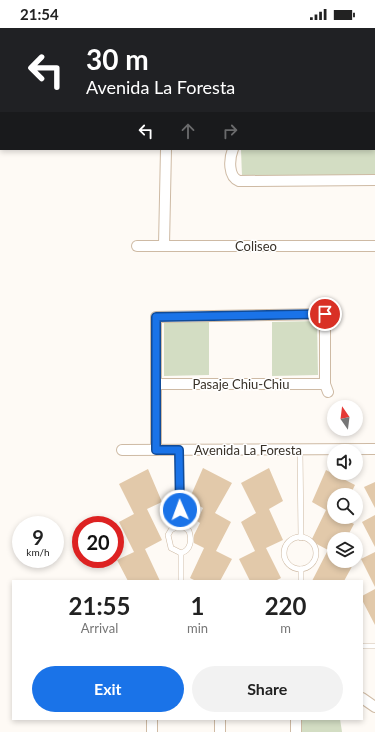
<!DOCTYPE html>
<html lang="en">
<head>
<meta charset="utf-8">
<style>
	:root { --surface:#fff; --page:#f2f2f2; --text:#222; --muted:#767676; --accent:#1a73e8 }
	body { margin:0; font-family:Lato,sans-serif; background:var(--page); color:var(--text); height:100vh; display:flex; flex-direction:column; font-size:15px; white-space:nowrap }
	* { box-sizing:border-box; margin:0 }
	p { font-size:13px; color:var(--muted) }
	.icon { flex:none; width:22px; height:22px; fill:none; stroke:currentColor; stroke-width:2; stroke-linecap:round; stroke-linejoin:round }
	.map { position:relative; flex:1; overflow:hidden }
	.drawer { position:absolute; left:12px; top:552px; width:351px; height:140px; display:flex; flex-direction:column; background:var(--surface); border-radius:0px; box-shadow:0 2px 6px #0003 }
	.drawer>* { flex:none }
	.hud { position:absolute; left:0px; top:0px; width:375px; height:122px; box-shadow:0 2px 6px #0003; background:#202124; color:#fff; overflow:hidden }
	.needle { width:26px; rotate:346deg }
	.buttons { position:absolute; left:327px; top:372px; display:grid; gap:8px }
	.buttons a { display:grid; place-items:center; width:36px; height:36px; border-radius:50%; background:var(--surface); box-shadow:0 2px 6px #0003; font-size:20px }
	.speed { position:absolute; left:12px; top:488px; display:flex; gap:8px; font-size:20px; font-weight:700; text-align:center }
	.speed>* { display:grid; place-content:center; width:52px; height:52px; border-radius:50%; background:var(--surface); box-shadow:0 2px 6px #0003; line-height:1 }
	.speed small { font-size:10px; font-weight:400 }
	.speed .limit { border:6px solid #d22; background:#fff; color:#111 }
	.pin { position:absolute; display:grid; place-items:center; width:34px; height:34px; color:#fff; margin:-17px; border:2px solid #fff; border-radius:50%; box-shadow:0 1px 4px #0007 }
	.me { position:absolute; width:44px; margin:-22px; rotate:358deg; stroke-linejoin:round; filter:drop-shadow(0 0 3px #0008) }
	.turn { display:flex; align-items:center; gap:14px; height:84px; padding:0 20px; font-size:18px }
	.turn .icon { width:52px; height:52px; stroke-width:2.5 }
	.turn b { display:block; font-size:28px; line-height:34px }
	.lanes { display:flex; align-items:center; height:38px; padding:0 20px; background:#0003; justify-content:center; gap:20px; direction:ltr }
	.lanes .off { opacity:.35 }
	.eta { display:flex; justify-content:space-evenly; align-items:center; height:68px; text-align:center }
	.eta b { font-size:24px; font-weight:700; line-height:28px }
	.primary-button { display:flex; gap:8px; margin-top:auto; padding:8px 20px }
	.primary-button a { flex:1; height:46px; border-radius:24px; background:var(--accent); color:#fff; font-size:16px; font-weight:700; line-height:46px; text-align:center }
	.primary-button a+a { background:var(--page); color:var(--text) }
	.status { display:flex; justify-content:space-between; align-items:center; height:28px; padding:0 20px; background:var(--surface); direction:ltr }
	.status svg { height:11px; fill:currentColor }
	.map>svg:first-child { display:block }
</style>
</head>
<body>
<div class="status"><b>21:54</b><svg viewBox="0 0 49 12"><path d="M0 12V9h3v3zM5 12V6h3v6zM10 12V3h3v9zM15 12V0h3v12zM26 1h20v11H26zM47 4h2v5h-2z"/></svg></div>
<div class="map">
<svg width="375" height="704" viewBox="0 0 375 704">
	<rect width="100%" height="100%" fill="#fefaf5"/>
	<g fill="#d3ddc3">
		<polygon points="375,121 375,148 242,148 241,122"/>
		<polygon points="209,293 209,347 164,348 164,294"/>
		<polygon points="317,293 318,347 272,348 272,294"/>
		<polygon points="302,691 340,691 342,704 302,704"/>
	</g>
	<g fill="#e2c9aa">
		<polygon points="203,440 232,455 215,485 231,494 216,523 232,531 220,553 196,553 190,550 204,520 194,515 194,507 200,495 197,493 203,480 189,472"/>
		<polygon points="269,440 283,473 269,481 283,512 266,520 281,550 275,553 250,553 239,531 255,523 241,494 256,485 241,455"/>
		<polygon points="148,441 162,474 147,481 162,512 145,521 160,553 128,553 117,532 134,524 119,494 134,486 119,456"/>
		<polygon points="326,442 355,457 350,467 334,467 334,489 341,489 354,496 346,511 334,511 334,533 355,533 344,553 312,553 328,522 311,513 326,482 312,474"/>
		<polygon points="375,454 375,480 364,459"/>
		<polygon points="375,487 375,519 362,494"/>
		<polygon points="375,524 375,559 361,531"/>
		<polygon points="375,561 375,597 362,572 362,568"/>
	</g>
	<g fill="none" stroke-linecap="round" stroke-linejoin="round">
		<g stroke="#cebaa4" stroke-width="6">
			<g id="service">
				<polyline points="179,422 181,496"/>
				<polyline points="300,422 301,510"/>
				<path d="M181,496l8,7c3,9 2,19 -8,22l-10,-5 -3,-13 3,-5z"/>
				<circle cx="300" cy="525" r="16"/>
				<polyline points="301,541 301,553"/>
				<polyline points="181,553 181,525"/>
				<polyline points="364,618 375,618"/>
			</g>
		</g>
		<g stroke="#cebaa4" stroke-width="12">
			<g id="minor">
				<polyline points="260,0 260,1"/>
				<polyline points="313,0 313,1"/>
				<polyline points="368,0 368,1"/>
				<polyline points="153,1 153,0"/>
				<polyline points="207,1 207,0"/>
				<polyline points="374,49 375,49"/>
				<polyline points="374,116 375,116"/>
				<path d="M233,121c-4,10 -5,28 6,32l136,-1"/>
				<polyline points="164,217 166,121"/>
				<polyline points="137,218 375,218"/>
				<polyline points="156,356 325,356"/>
				<polyline points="122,422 375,421"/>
				<polyline points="156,422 156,289 325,286 325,356 328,364"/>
				<polyline points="362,670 375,679"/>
				<polyline points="152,704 152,691"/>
				<polyline points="220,704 220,691"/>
				<polyline points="296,704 296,691"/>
			</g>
		</g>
		<use href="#service" stroke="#fff" stroke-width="5"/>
		<use href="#minor" stroke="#fff" stroke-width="10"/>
	</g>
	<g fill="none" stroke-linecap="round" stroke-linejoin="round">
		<g stroke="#114b97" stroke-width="10">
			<polyline id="route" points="180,482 179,422 156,422 156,289 325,286"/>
		</g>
		<use href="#route" stroke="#1a73e8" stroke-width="7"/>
	</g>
	<g text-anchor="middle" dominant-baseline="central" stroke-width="3" stroke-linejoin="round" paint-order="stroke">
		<g font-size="13" fill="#393229" stroke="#fff">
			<text x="256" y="218">Coliseo</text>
			<text x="241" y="356">Pasaje Chiu-Chiu</text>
			<text x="248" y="422">Avenida La Foresta</text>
		</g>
	</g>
</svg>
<div class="buttons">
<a><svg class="needle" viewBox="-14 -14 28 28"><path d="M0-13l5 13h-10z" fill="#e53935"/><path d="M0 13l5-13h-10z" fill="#767676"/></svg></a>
<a><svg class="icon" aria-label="sound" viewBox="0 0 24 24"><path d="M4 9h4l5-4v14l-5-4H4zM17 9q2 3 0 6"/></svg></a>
<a><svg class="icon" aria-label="search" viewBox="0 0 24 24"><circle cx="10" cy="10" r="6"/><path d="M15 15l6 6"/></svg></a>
<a><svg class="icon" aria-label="layers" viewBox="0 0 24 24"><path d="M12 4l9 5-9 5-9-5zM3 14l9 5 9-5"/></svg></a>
</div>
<div class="speed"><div>9<small>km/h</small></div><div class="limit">20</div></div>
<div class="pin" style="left:325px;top:286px;background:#d93025"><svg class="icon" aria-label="arrive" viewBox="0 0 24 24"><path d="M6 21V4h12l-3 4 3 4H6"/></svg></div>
<svg class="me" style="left:180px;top:482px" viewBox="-20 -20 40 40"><circle r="17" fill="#1a73e8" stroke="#fff" stroke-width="3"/><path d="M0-11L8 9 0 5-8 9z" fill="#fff"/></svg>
<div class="hud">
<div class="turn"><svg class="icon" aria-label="left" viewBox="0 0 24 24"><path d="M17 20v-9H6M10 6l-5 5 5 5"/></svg><div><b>30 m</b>Avenida La Foresta</div></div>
<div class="lanes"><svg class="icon" aria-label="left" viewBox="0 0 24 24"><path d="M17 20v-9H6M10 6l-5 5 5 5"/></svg><svg class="icon off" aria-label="ahead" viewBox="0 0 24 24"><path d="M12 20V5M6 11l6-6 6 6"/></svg><svg class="icon off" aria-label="right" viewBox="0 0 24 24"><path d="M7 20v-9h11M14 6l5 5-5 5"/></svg></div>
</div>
<section class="drawer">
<div class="eta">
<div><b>21:55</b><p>Arrival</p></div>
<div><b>1</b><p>min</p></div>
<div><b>220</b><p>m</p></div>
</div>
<div class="primary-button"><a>Exit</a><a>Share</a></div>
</section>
</div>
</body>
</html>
